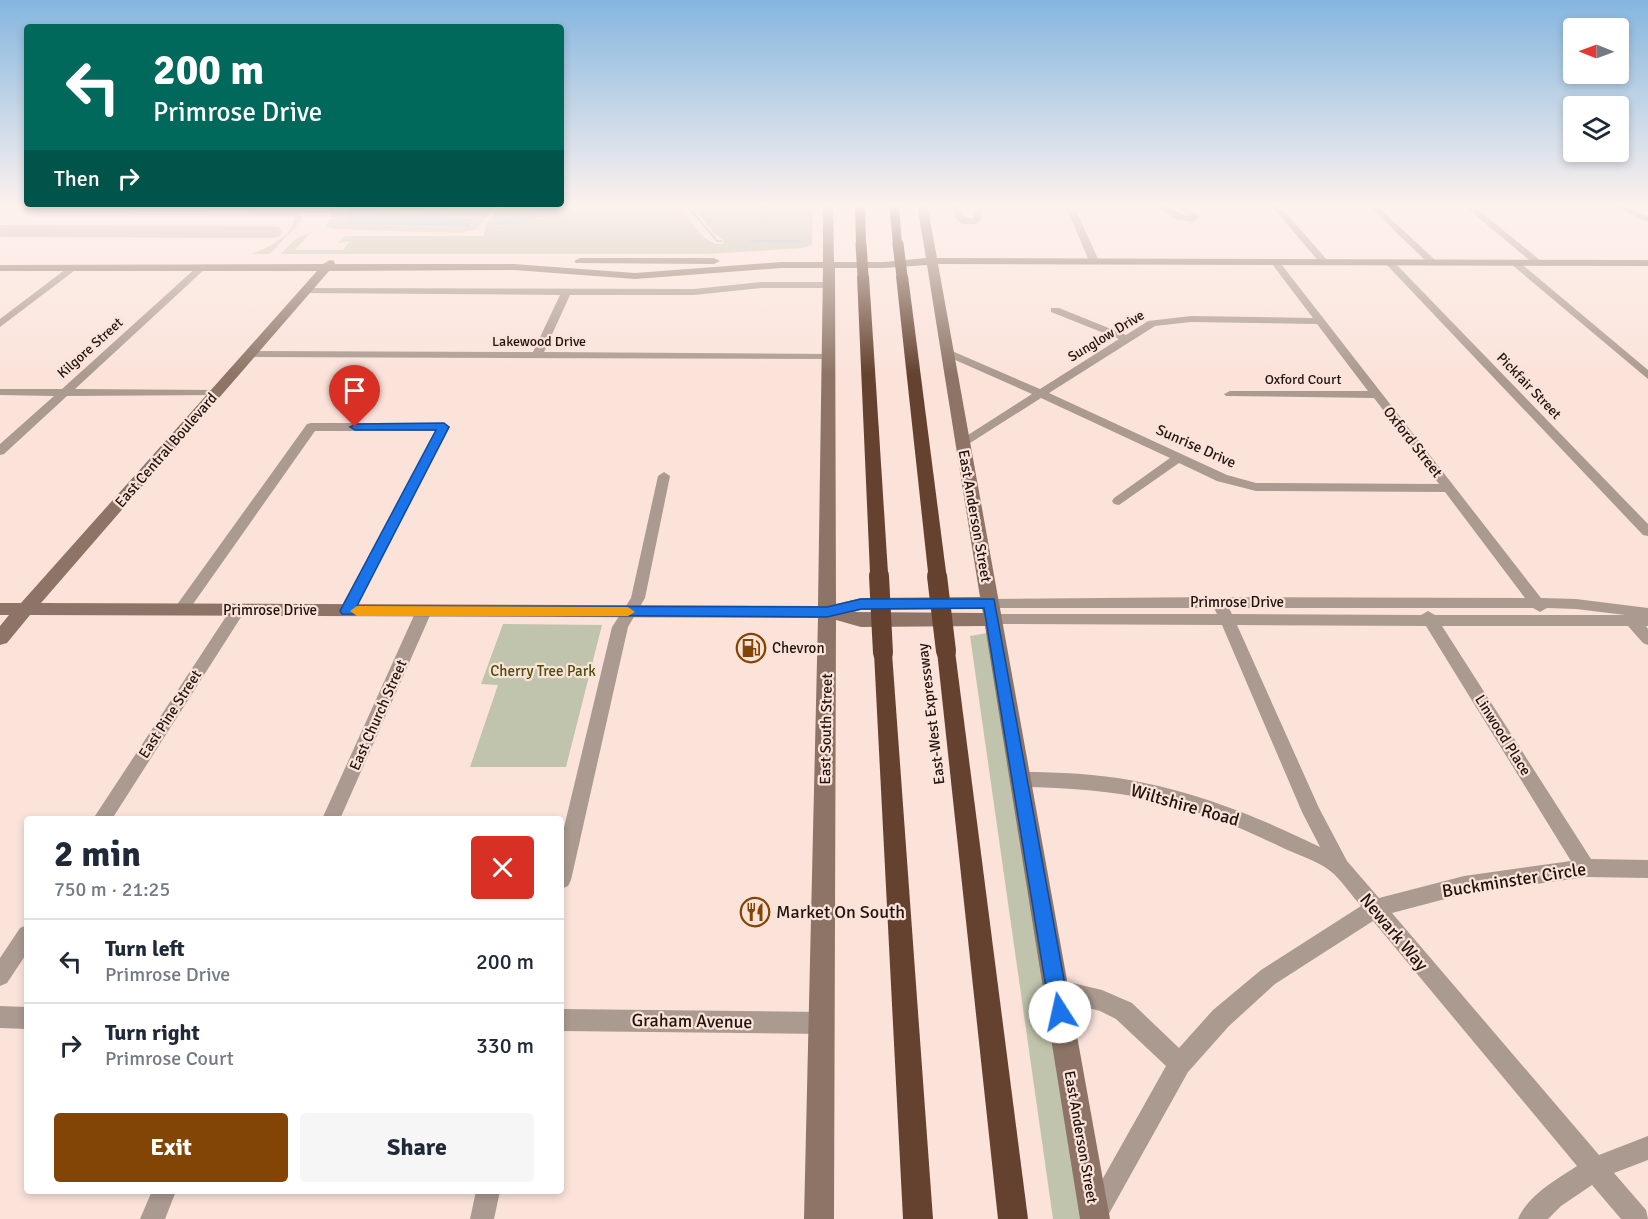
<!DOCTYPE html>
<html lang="en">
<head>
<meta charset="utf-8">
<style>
	:root { --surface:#fff; --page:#f6f6f7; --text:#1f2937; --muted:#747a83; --line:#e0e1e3; --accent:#834505 }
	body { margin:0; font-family:Signika,sans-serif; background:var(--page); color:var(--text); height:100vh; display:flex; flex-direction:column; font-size:22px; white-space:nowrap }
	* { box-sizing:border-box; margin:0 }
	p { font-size:20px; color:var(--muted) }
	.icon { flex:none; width:33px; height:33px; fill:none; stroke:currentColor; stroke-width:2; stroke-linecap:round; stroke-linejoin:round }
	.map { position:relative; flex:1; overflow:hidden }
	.sheet { position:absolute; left:24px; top:816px; width:540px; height:378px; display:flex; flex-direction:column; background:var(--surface); border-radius:6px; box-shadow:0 3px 9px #0003 }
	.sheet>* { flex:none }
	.top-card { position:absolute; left:24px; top:24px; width:540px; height:183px; border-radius:6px; box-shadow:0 3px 9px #0003; background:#00695c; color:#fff; overflow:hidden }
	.needle { width:39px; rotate:271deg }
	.buttons { position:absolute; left:1563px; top:18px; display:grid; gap:12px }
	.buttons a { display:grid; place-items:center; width:66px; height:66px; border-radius:6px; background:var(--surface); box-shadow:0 3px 9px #0003; font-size:30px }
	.pin { position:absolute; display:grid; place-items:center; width:51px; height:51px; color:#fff; margin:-62px -26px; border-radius:50% 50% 50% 0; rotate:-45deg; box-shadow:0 0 6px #0007 }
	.pin .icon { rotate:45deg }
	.me { position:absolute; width:66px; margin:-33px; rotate:350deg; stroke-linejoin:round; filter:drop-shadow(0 0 4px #0008) }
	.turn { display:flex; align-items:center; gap:21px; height:126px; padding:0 30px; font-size:27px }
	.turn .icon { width:78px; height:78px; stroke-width:2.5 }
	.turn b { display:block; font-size:42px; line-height:51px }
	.then { display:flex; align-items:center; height:57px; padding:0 30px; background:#0003; gap:12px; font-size:22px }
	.round { display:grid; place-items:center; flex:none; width:63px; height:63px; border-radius:6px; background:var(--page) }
	.overview { display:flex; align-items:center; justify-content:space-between; height:102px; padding:0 30px }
	h1 { font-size:36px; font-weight:700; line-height:45px }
	.button { display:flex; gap:12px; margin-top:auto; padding:12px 30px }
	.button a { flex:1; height:69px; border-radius:6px; background:var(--accent); color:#fff; font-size:24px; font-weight:700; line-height:69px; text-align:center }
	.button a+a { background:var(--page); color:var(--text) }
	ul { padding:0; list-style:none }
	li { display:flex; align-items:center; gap:18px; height:84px; padding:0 30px; border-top:2px solid var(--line) }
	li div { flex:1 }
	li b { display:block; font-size:22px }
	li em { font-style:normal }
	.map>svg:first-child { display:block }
</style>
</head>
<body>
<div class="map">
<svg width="1648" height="1219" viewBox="0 0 1648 1219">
	<rect width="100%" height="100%" fill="#fbe3da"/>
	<g fill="#c1c4ac">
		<polygon points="329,204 354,204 344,222 387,226 469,227 472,225 469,217 393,214 382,211 380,205 499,204 475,230 461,233 335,229 326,227 331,217"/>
		<path d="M504,204h40l-20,11 -24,2 -10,8h25l71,-21h93c9,12 26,44 44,40l1,-4 -9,-6 -24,-30h122l-1,41 -10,3 -95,6h-426c9,-9 15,-19 28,-20l-14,16h48l7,-9 -12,2 7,-7h139c0,-14 9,-23 20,-32z"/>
		<path d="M131,211l3,1 -2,2h158l4,-2 6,1 2,7 -32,34h-19c15,-5 45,-20 43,-38l-166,-1z"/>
		<polygon points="503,624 602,625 566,767 470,767 498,685 481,684"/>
		<polygon points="987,633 1082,1219 1053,1219 970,636"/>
	</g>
	<g fill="#91b9d2">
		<polygon points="354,204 381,204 382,211 393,214 476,218 469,227 346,224 344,222"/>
		<polygon points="544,204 586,204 515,225 490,225 495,218 524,215"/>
	</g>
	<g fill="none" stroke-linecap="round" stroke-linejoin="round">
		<g stroke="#91b9d2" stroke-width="2">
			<polyline points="686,204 717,241 722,241"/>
			<polyline points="751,241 804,241"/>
		</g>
		<polygon fill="#c6b1a9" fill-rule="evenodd" points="0,225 271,226 279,227 282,232 279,237 271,238 0,237"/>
		<g fill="#ab9a90" fill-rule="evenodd">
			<polygon points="952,204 960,204 963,216 971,219 974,217 971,204 979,204 982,218 976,224 962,224 955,217"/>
			<polygon points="1065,204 1073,204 1099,261 1097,263 1089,261"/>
			<path d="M1154,204c13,-1 22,10 36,12l-17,-12h9l18,12 -7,6 -18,-3z"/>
			<polygon points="1270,204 1278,204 1327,260 1327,264 1321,264"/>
			<polygon points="1367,204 1375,204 1435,260 1435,264 1429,264"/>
			<polygon points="1462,204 1471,204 1540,260 1540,264 1534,264"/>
			<polygon points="1609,204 1619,204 1648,216 1648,222"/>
			<path d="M1272,260h6l263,338 35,1 72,9v18h-2l2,3v16l-5,-2 -15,-17h-186l149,233 57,1v18l-62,-1 -122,17 -72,19 207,242 49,-19v24l-34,13 32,37 2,9h-27l-29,-34 -31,21 -13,13h-30c10,-24 38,-39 59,-53l-204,-245 -98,63 -46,42 -41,46 -82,147h-20l-2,-7 82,-146 -50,-47 -16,-8 -51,-14 -4,-7 4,-7 7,-4 46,11 30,13 47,45 34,-38 48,-40 100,-64c-9,-10 -17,-22 -27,-32 -13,-12 -36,-19 -53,-27 -92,-45 -159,-59 -261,-60l-6,-2 -3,-5 3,-5c15,-5 34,-2 50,-2 94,4 172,33 256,74l-18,-35 -80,-187 -230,-1 -5,-1 -3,-4 3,-4 5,-1h225l-3,-6h-224l-7,-5 2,-4 234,-2 306,1 -80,-106 -189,-1 -39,-10 -38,-18 -60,42 -5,-1 -2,-3 2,-3 56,-40 -129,-60 -74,47h-8l-2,-3 75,-48 -88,-39v-4h8l88,38 79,-50 -68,-27v-4h8l67,27 22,-14 43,-5 122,2 -41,-54zM1191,322l126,2 51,67h-138l-6,3 2,2 148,2 65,86 -183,-1 -29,-8 -178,-82 106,-67zM1229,608h304l7,4 7,-4 29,1 49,6h-190l-7,-4 -7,4 -189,-1zM1237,625l189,1 145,235 -107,15 -85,22 -32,-37 -28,-53z"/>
			<polygon points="1386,260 1392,260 1648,524 1648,536 1643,535 1386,264"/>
			<polygon points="1511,260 1517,260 1648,370 1648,379 1511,264"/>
			<polygon points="70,266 78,268 0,327 0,319"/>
			<polygon points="198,266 206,268 75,389 216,390 220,391 220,395 67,396 4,454 0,455 0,444 54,396 0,395 0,389 62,389"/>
			<polygon points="761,282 830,282 835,285 830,288 761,288 694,295 570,295 544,352 830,354 834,355 834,359 249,357 244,354 249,351 533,352 560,295 302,293 302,289 305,288 694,289"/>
			<polygon points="311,423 444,423 450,427 352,615 342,615 339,611 436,431 315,431 186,614 176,614 173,610 176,606 307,424"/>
			<polygon points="664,472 670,476 645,598 628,627 571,880 568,886 561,889 561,840 612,627 631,598 658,476"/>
			<polygon points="238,605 243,606 246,610 243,614 112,819 93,819 233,606"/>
			<polygon points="424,606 432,611 340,819 322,819 416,611"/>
			<polygon points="27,925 27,953 7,983 0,986 0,958 20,928"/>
			<polygon points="0,1006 27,1007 27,1029 0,1028"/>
			<polygon points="561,1009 822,1012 830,1015 833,1023 830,1031 822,1034 561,1031"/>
			<polygon points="152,1191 176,1191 165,1219 140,1219"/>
			<polygon points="476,1191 500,1191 494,1219 470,1219"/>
		</g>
		<g fill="#8d7466" fill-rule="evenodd">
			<path d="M823,204h10l1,58h50l42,-4 -9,-54h10l10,54 711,2v6l-710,-2 172,955h-30l-95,-593 -124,1 -25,-7 -2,599h-30l14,-601 -788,-3 -23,28 -7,2v-19l9,-11h-9v-12h21l296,-332h-317v-6l323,-1 7,-4 4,1 1,3h179l121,9 146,-11h42zM927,265l53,332 -119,1 -25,6 -1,-336h49zM781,268h42l-5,338 -777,-3 288,-332 185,-1 121,9zM982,609l1,4 -129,-1 7,-2z"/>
			<polygon points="580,258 714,258 720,261 714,264 576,263 574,261"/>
		</g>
		<g fill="#64422f" fill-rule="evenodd">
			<polygon points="855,204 865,204 866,244 861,247 856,244"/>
			<polygon points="889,204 899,204 902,246 894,246 893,244"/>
			<polygon points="863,273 869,276 888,573 885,577 873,577 870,573 857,276"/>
			<polygon points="902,273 908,276 946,572 943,576 931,576 928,572 896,276"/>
			<polygon points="946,644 953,646 955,651 1028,1219 998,1219 937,651 939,646"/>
			<polygon points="883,646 890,648 892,653 933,1219 903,1219 874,653 876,648"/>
		</g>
		<g stroke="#64422f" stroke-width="11">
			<polyline points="861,244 863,276"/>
			<polyline points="898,244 902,276"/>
		</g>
		<g stroke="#64422f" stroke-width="15">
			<polyline points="937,572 938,577"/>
			<polyline points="879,573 879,577"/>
		</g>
		<g stroke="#64422f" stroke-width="20">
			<polyline points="879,576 883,653"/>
			<polyline points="937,576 946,651"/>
		</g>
	</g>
	<linearGradient id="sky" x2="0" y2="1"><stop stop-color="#85b6df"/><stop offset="0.55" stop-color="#fdf2ee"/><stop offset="1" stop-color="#fdf2ee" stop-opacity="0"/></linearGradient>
	<rect width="1648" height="374" fill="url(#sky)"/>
	<polygon fill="#1a73e8" stroke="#114b97" stroke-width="1.5" points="444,423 449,427 357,606 827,607 861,599 994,599 1070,1012 1067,1019 1060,1022 1053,1019 1050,1012 984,608 861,609 827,617 342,614 340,611 436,430 355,430 350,427 355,424"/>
	<polygon fill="#f59e0b" points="357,606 628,607 635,612 628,616 357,616 350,611"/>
	<defs>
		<g id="fuel-ring" transform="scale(1.5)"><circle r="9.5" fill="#fbe3da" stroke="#834505" stroke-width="1.5"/><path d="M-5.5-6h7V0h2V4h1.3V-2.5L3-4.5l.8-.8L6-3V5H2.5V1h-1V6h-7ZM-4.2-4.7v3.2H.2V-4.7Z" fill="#834505"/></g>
		<g id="restaurant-ring" transform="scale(1.5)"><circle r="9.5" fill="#fbe3da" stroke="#834505" stroke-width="1.5"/><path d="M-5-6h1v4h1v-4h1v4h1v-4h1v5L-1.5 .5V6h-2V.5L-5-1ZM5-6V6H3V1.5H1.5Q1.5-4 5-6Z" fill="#834505"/></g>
	</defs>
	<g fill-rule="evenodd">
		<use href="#fuel-ring" x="751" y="648"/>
		<use href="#restaurant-ring" x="755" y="912"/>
	</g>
	<g text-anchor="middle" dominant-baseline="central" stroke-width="4.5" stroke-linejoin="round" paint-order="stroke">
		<g font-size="14" fill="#21140f" stroke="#fbe3da">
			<text transform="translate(1106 336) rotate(-31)">Sunglow Drive</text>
			<text x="539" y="341">Lakewood Drive</text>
			<text transform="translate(90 348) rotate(-42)">Kilgore Street</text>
			<text x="1303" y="379">Oxford Court</text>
			<text transform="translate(1529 386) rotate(46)">Pickfair Street</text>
		</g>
		<g font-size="15" fill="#21140f" stroke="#fbe3da">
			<text transform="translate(1413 442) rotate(52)">Oxford Street</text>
			<text transform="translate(1196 446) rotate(24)">Sunrise Drive</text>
			<text transform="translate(166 450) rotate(-49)">East Central Boulevard</text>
			<text transform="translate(975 516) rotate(80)">East Anderson Street</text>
			<text x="1237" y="602">Primrose Drive</text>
			<text x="270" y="610">Primrose Drive</text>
			<text transform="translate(170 714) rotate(-57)">East Pine Street</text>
			<text transform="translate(931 714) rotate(-97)">East-West Expressway</text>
			<text transform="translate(378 715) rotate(-66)">East Church Street</text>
			<text transform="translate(826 729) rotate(-89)">East South Street</text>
			<text transform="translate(1503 735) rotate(58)">Linwood Place</text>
			<text transform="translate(1081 1137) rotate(80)">East Anderson Street</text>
		</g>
		<g font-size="15" fill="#21140f" stroke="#fbe3da" text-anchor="start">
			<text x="772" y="648">Chevron</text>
		</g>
		<g font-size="15" fill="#494d07" stroke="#fbe3da">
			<text x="543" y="671">Cherry Tree Park</text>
		</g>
		<g font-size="18" fill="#21140f" stroke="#fbe3da">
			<text transform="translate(1185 805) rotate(16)">Wiltshire Road</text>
			<text transform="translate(1514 880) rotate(-9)">Buckminster Circle</text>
			<text transform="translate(1394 932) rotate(50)">Newark Way</text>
			<text transform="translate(692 1021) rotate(1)">Graham Avenue</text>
		</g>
		<g font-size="18" fill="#21140f" stroke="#fbe3da" text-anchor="start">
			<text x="776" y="912">Market On South</text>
		</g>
	</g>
</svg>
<div class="buttons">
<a><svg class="needle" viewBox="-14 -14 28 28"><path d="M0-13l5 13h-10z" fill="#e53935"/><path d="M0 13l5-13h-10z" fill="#747a83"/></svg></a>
<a><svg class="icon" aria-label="layers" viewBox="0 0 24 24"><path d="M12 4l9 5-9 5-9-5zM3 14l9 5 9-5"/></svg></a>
</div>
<div class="pin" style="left:355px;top:427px;background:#d93025"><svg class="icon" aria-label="arrive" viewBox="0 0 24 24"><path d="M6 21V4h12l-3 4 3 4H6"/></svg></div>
<svg class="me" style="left:1060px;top:1012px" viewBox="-20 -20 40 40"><circle r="19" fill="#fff"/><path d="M0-13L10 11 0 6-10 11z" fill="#1a73e8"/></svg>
<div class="top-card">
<div class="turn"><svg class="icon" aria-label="left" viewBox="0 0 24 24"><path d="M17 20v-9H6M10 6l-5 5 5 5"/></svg><div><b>200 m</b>Primrose Drive</div></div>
<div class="then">Then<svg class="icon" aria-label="right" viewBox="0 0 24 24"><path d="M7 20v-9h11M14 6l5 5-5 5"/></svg></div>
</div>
<section class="sheet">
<div class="overview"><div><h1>2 min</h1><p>750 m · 21:25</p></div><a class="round" style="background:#d93025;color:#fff"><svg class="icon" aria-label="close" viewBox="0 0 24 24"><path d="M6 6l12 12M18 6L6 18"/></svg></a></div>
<ul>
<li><svg class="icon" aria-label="left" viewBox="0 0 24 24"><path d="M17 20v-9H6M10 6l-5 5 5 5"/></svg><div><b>Turn left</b><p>Primrose Drive</p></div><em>200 m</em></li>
<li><svg class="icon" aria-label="right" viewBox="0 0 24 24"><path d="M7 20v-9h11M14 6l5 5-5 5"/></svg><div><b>Turn right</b><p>Primrose Court</p></div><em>330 m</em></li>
</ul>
<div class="button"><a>Exit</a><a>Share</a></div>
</section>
</div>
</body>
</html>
